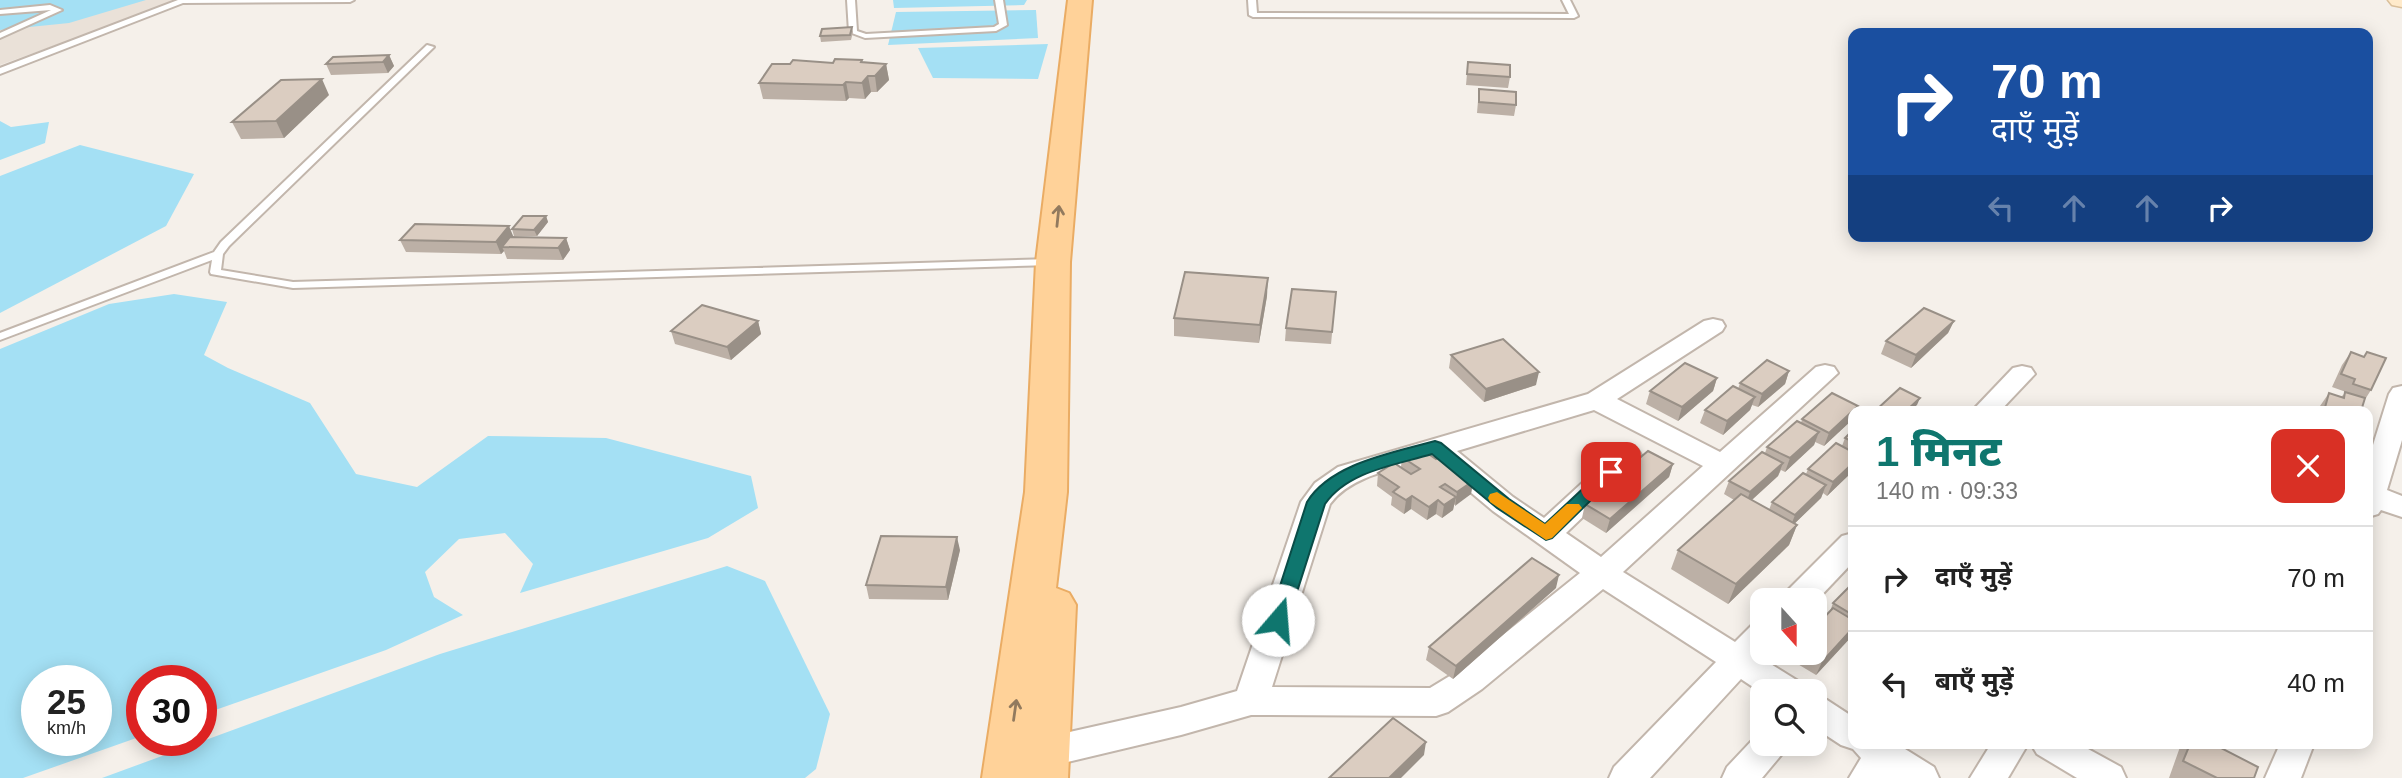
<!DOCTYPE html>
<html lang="hi">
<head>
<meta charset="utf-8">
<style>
	:root { --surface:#fff; --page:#f2f2f2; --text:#222; --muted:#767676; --line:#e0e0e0; --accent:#0f766e }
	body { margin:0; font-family:Helvetica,"Noto Sans Devanagari",sans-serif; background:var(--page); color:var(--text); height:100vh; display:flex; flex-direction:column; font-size:26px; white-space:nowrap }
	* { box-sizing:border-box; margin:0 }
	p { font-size:23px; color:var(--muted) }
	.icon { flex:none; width:38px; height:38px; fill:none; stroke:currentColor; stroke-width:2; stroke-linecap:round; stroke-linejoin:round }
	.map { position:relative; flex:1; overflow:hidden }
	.details { position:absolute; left:1848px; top:406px; width:525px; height:343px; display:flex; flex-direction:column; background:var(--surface); border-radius:14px; box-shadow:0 4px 18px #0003 }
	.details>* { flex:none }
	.hud { position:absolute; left:1848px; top:28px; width:525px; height:214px; border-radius:14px; box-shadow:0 4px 18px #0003; background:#1a4fa0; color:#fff; overflow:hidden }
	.needle { width:46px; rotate:159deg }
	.controls { position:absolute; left:1750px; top:588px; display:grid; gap:14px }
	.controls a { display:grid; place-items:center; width:77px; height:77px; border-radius:14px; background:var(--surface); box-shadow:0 4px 18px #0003; font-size:35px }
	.speed { position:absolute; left:21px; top:665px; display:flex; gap:14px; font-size:35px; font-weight:700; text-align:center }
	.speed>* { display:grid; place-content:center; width:91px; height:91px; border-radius:50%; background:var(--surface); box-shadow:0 4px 18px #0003; line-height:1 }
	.speed small { font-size:18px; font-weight:400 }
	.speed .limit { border:10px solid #d22; background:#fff; color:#111 }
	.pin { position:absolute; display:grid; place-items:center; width:60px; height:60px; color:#fff; margin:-30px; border-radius:14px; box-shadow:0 4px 10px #0006 }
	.me { position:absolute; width:77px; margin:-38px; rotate:18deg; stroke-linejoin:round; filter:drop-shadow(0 0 5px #0008) }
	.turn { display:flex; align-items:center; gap:24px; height:147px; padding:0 28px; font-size:32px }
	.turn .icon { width:91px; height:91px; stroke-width:2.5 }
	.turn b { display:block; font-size:49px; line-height:60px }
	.lanes { display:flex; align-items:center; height:66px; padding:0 28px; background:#0003; justify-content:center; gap:35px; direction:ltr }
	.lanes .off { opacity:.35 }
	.round { display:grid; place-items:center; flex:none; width:74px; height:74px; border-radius:14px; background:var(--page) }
	.head { display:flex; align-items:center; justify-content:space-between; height:119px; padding:0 28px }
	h1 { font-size:42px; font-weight:800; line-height:52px; color:var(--accent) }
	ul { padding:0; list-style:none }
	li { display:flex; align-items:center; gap:21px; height:105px; padding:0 28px; border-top:2px solid var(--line) }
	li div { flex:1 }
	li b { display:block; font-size:26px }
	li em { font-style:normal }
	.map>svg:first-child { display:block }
</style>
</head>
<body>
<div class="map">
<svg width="2402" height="778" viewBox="0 0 2402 778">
	<rect width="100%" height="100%" fill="#f5f0ea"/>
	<polygon fill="#eae1d8" points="0,0 182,0 0,65"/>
	<g fill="#a4e0f4" fill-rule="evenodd">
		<polygon points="0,0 146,0 69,23 0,30"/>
		<polygon points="893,0 1027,0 1024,5 894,8"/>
		<polygon points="1036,10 1038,38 888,45 896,12"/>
		<polygon points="1048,44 1038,79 933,78 918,48"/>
		<polygon points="0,121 11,127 49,122 45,143 0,160"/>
		<polygon points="80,145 194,174 166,226 0,313 0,176"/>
		<path d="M174,294l53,8 -23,53 24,13 82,35 46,71 61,13 71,-51 118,2 145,38 7,32 -50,30 -188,55 13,-29 -28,-31 -46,6 -34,33 9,25 29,18 -77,35 -185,65v-34h-59v55l-119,42h-23v-429l109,-45zM37,681h59v59h-59z"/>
		<polygon points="727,566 765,581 830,714 816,769 805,778 102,778 440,654"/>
	</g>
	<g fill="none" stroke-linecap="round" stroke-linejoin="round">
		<g stroke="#c2b6ac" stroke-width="4">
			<g id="lane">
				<polygon points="178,0 354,0 350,2 183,3 0,74 0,68"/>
				<polygon points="847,0 855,0 857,31 866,34 994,27 999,24 995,0 1003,0 1007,25 996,31 865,38 849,32"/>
				<polygon points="1248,0 1256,0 1257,13 1569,14 1562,0 1570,0 1578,16 1574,18 1253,17 1249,15"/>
				<polygon points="50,5 62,10 0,38 0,33 51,10 0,14 0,10"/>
				<polygon points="427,45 434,47 229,246 223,254 221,270 293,282 1052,259 1057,262 1052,265 293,288 211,274 210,272 212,260 0,340 0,333 214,252 221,242"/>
			</g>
		</g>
		<g stroke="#c2b6ac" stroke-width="4">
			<g id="street">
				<path d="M1713,319l9,2 3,5 -3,5 -105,68 103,53 96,-85 9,-2 9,2 4,6 -215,199 112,70 16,-16 11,-3v30h3l-4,5 37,23 5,10 -41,2 -21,-14 -91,99h-41l5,-11 102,-105 -113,-73 -121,100 -34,23 -12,4 -185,-1 -70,20 -147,35 -12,-4 -6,-11 6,-11 12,-4 147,-33 56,-16 64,-189 14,-19 23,-16 250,-73 116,-73zM1594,410l109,56 -102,91 -35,-24 72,-69 4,-7 -4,-7 -10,-2 -10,2 -74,68 -31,-21 -56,-46zM1431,459l62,52 87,62 -122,98 -28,17 -158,-1 58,-183c22,-30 68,-35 101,-45z"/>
				<polygon points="2022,366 2031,368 2035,374 2000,411 1972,411 2013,368"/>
				<polygon points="2402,386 2402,440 2387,490 2402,496 2402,517 2381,510 2378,514 2368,517 2368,461 2389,394 2393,388"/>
				<polygon points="1853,533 1853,562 1815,602 1781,600 1786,592 1842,536"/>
				<polygon points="1815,696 1827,700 1853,717 1853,744 1897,744 1934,767 1939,778 1849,778 1861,758 1853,749 1841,745 1815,728"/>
				<polygon points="1762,732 1762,744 1788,744 1782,754 1762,778 1722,778 1727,767 1758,734"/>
				<polygon points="1991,744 2028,744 2008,778 1970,778"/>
				<polygon points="2031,744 2079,744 2121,767 2126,778 2077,778 2037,754"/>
				<polygon points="2280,744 2314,744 2301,778 2265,778"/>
			</g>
		</g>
		<g stroke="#dabf9a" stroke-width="3">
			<polygon id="secondary" points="2388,0 2402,0 2402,7 2392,5"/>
		</g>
		<g stroke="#eaac64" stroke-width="4">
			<polygon id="primary" points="1068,0 1092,0 1070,262 1067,492 1056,588 1069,593 1076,605 1068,778 982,778 1025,492 1036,262"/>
		</g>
		<use href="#lane" fill="#fff" fill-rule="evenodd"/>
		<use href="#street" fill="#fff" fill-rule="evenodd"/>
		<use href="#secondary" fill="#ffeaca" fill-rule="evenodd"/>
		<use href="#primary" fill="#ffd299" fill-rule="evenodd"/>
	</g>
	<g fill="#bcb0a6">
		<polygon points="852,27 853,32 851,40 821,42 820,36"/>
		<polygon points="389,55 394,66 388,73 331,75 326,64"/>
		<polygon points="862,60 862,62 886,64 889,80 877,92 871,92 865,99 849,98 846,101 763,99 759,83 833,63"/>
		<polygon points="1468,62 1510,77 1508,88 1466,85"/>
		<polygon points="1479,89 1516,105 1514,116 1477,113"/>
		<polygon points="329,95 284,138 241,139 232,122"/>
		<polygon points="546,216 548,222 537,236 514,236 512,229"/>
		<polygon points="514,237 566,238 570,250 563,260 507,259 504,251 501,254 406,252 400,240"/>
		<polygon points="1336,292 1331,344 1285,341 1286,328"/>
		<polygon points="1267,296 1259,343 1174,336 1174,318"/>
		<polygon points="758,321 761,334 731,360 675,344 671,331"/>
		<polygon points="1954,321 1948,333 1911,368 1881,354 1886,341"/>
		<polygon points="2351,352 2371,390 2364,401 2361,411 2319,411 2320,406 2329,393 2341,397 2346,392 2332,387 2342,365"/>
		<polygon points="1451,355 1536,385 1484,402 1449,368"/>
		<polygon points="1789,371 1785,384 1758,407 1752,405 1750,410 1723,435 1700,423 1705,410 1738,389 1740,383"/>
		<polygon points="1717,378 1713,391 1678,421 1646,404 1650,391"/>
		<polygon points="1802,419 1853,419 1824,446 1815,442 1814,445 1785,472 1781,470 1778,476 1752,500 1769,510 1772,502 1806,474 1808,469 1842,446 1845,438 1853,430 1853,471 1827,496 1823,493 1821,498 1794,524 1797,525 1789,545 1728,604 1671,569 1678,550 1734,500 1724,494 1729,481 1765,453 1767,447 1801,423"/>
		<polygon points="1402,457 1436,459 1473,481 1471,494 1454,505 1453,510 1442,518 1436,514 1427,520 1411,509 1404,514 1391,505 1392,497 1377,486 1378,473 1401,467"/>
		<polygon points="1673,464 1669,477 1606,533 1582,518 1585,504"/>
		<polygon points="960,550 948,600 869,599 866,585"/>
		<polygon points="1853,583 1853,632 1852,636 1816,675 1791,660 1794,653 1815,653 1833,603"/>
		<polygon points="1556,588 1453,679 1426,660 1429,647"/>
		<polygon points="2173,744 2215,744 2215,745 2254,778 2169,778 2180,747"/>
	</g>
	<g fill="#999087">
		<polygon points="389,55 394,66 388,73 383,62"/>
		<polygon points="886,64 889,80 877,92 875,76"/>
		<polygon points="868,76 871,92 865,99 862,83"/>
		<polygon points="322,79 329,95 284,138 276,121"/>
		<polygon points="846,82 849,98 846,101 843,85"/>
		<polygon points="546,216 548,222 537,236 534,230"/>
		<polygon points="509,226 514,238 502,247 504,251 501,254 496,242"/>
		<polygon points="566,238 570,250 563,260 558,248"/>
		<polygon points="1268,278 1267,296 1259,343 1260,325"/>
		<polygon points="758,321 761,334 731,360 727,347"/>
		<polygon points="1954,321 1948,333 1911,368 1916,355"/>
		<polygon points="1789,371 1785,384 1758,407 1762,394"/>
		<polygon points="1539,372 1536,385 1484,402 1486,389"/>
		<polygon points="1717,378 1713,391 1678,421 1682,407"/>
		<polygon points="1755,397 1750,410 1723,435 1727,421"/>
		<polygon points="1920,398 1917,405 1910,411 1906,411"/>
		<polygon points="1858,406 1856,411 1853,411 1853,419 1824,446 1829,433"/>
		<polygon points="1819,432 1814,445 1785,472 1790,458"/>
		<polygon points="1783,463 1778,476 1745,506 1750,492"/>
		<polygon points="1853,463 1853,471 1827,496 1833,482"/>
		<polygon points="1673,464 1669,477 1606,533 1610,519"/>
		<polygon points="1473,481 1471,494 1455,506 1457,492"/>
		<polygon points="1826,485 1821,498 1790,528 1795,515"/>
		<polygon points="1412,496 1411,509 1404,514 1406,500"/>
		<polygon points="1456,497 1453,510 1442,518 1444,505"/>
		<polygon points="1438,500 1436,514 1427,520 1429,507"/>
		<polygon points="1797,525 1789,545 1728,604 1736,584"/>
		<polygon points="957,537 960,550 948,600 946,587"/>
		<polygon points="1559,575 1556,588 1453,679 1456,666"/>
		<polygon points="1853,628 1853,632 1852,636 1816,675 1822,662"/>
		<polygon points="1426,742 1424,755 1401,778 1389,778"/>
	</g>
	<g fill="#dbcdc1" stroke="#999087" stroke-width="2">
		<polygon points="852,27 850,35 820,36 822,29"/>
		<polygon points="389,55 383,62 326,64 333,57"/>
		<polygon points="835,59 862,60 861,62 886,64 875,76 868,76 862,83 846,82 843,85 759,83 772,64 790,64 793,60 833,63"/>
		<polygon points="1468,62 1510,65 1510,77 1467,74"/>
		<polygon points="322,79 276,121 232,122 281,80"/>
		<polygon points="1479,89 1516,92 1516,105 1479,102"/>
		<polygon points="523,216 546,216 534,230 512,229"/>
		<polygon points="415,224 509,226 496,242 400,240"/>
		<polygon points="510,237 566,238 558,248 502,247"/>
		<polygon points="1185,272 1268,278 1260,325 1174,318"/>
		<polygon points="1292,289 1336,292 1332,332 1286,328"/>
		<polygon points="702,305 758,321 727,347 671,331"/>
		<polygon points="1924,308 1954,321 1916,355 1886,341"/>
		<polygon points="1503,339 1539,372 1486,389 1451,355"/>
		<polygon points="2351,352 2364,357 2367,352 2386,358 2371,390 2353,384 2355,379 2341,374"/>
		<polygon points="1767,360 1789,371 1762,394 1740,383"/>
		<polygon points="1685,363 1717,378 1682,407 1650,391"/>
		<polygon points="1733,386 1755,397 1727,421 1705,410"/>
		<polygon points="1900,388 1920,398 1906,411 1875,411"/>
		<polygon points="2345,392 2365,398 2361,411 2324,411 2329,393 2344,398"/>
		<polygon points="1832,393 1858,406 1829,433 1802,419"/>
		<polygon points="1797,421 1819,432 1790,458 1767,447"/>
		<polygon points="1853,430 1853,442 1845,438"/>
		<polygon points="1836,443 1853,452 1853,463 1833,482 1808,469"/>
		<polygon points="1418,447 1436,459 1441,456 1473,481 1457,492 1445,484 1440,487 1456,497 1444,505 1438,500 1429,507 1412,496 1406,500 1393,492 1399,487 1378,473 1394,463 1411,474 1420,469 1402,457"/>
		<polygon points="1648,451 1673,464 1610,519 1585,504"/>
		<polygon points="1762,452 1783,463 1750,492 1729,481"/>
		<polygon points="1803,473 1826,485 1795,515 1772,502"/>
		<polygon points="1741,494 1797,525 1736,584 1678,550"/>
		<polygon points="881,536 957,537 946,587 866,585"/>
		<polygon points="1532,558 1559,575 1456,666 1429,647"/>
		<polygon points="1853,583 1853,615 1833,603"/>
		<polygon points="1833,608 1853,620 1853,628 1822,662 1807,653 1815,653 1815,627"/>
		<polygon points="1393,718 1426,742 1389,778 1329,778"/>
		<polygon points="2190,744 2215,744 2215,745 2258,767 2254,778 2217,778 2183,761"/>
	</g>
	<defs><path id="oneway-shaft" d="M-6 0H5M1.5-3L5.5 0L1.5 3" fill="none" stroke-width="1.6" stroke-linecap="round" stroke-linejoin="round" transform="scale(1.75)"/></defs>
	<g stroke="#927a5e">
		<use href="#oneway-shaft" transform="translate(1058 216) rotate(-84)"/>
		<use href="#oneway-shaft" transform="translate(1015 710) rotate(-82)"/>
	</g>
	<path fill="#0f766e" stroke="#0a4d48" stroke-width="2" d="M1435,441l6,2 68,56 36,25 60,-56h12l3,4 -68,66 -6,2 -49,-32 -65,-54c-36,11 -84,17 -107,50l-37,116 -3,6 -7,2 -7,-2 -2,-6 38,-118c24,-39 86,-49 128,-61z"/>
	<polygon fill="#f59e0b" points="1497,492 1545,524 1567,504 1579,504 1582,508 1552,538 1546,540 1490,502 1488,498 1490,494"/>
</svg>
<div class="controls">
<a><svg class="needle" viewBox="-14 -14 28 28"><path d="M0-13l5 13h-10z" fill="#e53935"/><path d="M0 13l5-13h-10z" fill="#767676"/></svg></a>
<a><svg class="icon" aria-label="search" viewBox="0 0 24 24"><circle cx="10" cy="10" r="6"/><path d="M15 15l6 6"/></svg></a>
</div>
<div class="speed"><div>25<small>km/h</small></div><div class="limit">30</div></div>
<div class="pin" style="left:1611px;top:472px;background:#d93025"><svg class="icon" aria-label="arrive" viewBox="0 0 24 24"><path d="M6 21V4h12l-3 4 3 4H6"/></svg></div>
<svg class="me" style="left:1278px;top:620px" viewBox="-20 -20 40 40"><circle r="19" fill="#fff"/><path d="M0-13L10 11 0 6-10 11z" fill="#0f766e"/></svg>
<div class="hud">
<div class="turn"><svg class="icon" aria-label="right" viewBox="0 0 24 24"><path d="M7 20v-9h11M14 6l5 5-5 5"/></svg><div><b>70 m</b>दाएँ मुड़ें</div></div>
<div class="lanes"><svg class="icon off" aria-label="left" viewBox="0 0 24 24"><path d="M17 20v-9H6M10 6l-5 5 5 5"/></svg><svg class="icon off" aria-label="ahead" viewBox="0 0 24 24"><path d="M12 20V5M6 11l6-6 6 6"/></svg><svg class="icon off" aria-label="ahead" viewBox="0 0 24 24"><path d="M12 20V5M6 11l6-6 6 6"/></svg><svg class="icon" aria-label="right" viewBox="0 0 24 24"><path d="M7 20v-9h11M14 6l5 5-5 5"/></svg></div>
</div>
<section class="details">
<div class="head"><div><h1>1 मिनट</h1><p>140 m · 09:33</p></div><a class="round" style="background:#d93025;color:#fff"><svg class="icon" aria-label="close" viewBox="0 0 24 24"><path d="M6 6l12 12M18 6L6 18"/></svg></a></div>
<ul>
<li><svg class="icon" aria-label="right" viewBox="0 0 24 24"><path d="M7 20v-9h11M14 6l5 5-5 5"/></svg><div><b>दाएँ मुड़ें</b></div><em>70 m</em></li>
<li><svg class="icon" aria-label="left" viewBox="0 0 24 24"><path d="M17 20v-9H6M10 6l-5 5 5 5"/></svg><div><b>बाएँ मुड़ें</b></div><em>40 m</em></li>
</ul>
</section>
</div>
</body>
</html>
